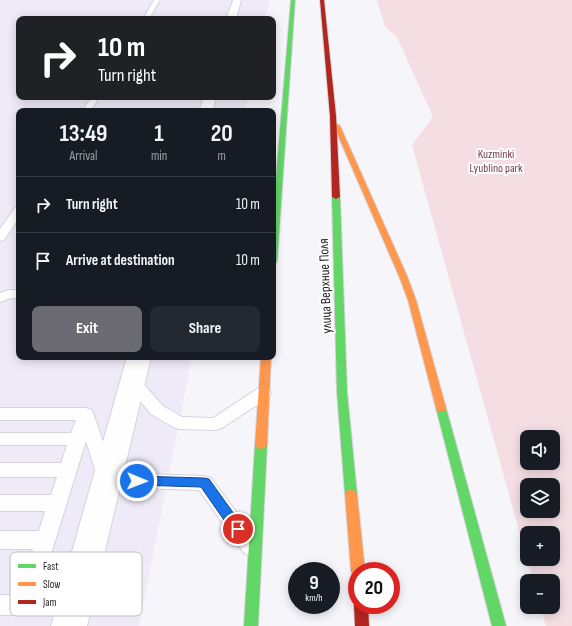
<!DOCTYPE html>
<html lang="en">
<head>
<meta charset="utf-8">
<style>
	:root { --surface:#171b24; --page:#242831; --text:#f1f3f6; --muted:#9ea1a6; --line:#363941; --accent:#6c6a72 }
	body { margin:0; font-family:"Sofia Sans Condensed",sans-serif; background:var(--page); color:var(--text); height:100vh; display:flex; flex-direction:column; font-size:15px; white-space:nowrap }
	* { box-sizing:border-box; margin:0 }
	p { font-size:13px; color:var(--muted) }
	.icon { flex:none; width:22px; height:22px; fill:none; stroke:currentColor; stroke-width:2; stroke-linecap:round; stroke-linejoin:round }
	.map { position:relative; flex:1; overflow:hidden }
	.sheet { position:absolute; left:16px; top:108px; width:260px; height:252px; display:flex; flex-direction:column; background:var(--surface); border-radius:8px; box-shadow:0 2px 10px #0003 }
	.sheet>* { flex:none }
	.banner { position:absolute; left:16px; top:16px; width:260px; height:84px; border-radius:8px; box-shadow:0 2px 10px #0003; background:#202124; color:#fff; overflow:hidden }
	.tools { position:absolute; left:520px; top:430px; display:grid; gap:8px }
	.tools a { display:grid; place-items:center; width:40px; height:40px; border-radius:8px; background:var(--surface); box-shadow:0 2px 10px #0003; font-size:20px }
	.speed { position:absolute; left:288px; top:562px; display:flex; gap:8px; font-size:20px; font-weight:700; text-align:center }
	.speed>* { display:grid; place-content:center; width:52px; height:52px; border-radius:50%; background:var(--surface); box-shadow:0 2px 10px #0003; line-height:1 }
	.speed small { font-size:10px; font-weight:400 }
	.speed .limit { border:6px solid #d22; background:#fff; color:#111 }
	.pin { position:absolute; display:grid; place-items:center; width:34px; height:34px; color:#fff; margin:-17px; border:2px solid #fff; border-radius:50%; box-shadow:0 1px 4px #0007 }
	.me { position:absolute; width:44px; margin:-22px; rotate:91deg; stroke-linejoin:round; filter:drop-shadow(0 0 3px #0008) }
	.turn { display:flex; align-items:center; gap:14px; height:84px; padding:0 16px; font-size:18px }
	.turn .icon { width:52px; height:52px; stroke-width:2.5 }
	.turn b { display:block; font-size:28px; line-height:34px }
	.eta { display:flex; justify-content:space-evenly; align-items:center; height:68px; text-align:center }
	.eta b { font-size:24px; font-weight:700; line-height:28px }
	.primary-button { display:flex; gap:8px; margin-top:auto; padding:8px 16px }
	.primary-button a { flex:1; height:46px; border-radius:8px; background:var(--accent); color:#fff; font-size:16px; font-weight:700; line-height:46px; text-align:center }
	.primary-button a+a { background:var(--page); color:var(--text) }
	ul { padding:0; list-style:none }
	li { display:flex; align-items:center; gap:12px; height:56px; padding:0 16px; border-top:1px solid var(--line) }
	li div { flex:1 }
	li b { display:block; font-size:15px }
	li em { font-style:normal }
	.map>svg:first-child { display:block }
</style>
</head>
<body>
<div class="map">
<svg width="572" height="626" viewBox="0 0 572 626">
	<rect width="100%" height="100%" fill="#f6f5fa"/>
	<polygon fill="#eeeaf7" points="0,0 270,0 265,19 19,19 19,97 248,97 245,111 19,111 19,357 192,357 139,626 0,626"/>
	<path fill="#f4dee3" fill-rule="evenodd" d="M377,0h195v626h-26l-6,-19h13v-26h-20l-121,-436 21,-28 -36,-80 -12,-10zM527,437h26v26h-26zM527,485h26v26h-26zM527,533h26v26h-26z"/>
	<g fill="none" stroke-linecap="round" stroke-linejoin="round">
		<g stroke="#d5d2da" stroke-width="2">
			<g id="lane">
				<polygon points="154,0 160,0 149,19 143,19"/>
				<polygon points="92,97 100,97 90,111 82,111"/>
				<polygon points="19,207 19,218 4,240 0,241 0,229 15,208"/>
				<polygon points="9,290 19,290 19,298 11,298 0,302 0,293"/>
				<polygon points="132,377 138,378 163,406 182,417 213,418 257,389 263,387 269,389 271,393 269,397 222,428 216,430 179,429 173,427 151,414 124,382 126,378"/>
				<polygon points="0,408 86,408 92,410 114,473 204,476 211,478 258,541 261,547 258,553 251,556 244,553 199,490 107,487 100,485 86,441 33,612 25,615 0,615 0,595 17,595 33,549 0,549 0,531 39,531 45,511 0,511 0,495 51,495 57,477 0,477 0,463 61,463 67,445 0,445 0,433 71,433 76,420 0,420"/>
			</g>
		</g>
		<g stroke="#d5d2da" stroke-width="2">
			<g id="street">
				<polygon points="233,0 241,0 236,19 226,19"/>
				<polygon points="204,97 216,97 213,111 199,111"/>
				<polygon points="127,357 151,357 87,626 51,626"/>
			</g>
		</g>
		<g stroke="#d5d2da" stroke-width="2">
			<g id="fast">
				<polygon points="291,0 295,0 277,262 273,264 273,214"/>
				<polygon points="336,195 340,197 347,392 357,494 355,497 351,499 347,497 345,494 337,392 332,197"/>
				<polygon points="441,404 445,405 446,408 506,626 492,626 436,408 437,405"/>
				<polygon points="261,441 265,442 267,445 258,626 244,626 255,445 257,442"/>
			</g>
		</g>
		<g stroke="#d5d2da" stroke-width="2">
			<g id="slow">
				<polygon points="337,124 340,126 407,276 416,300 446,408 445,411 437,411 436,408 408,300 399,276 334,126"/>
				<polygon points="261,357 271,357 267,445 265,448 261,449 257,448 255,445"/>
				<polygon points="351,489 355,491 357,494 365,571 357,571 357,577 353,575 351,571 345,494 347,491"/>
			</g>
		</g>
		<g stroke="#d5d2da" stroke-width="2">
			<g id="jam">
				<polygon points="320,0 324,0 336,116 340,197 336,199 332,197 330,116"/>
				<polygon points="356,600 357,605 368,605 369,626 355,626 354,605"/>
			</g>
		</g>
		<use href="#lane" fill="#fefefe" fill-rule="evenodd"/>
		<use href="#street" fill="#fefefe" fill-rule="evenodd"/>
		<use href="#fast" fill="#63d668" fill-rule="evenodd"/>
		<use href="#slow" fill="#ff974d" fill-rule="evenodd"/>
		<use href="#jam" fill="#b3261e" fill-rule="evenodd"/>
	</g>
	<polygon fill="#1a73e8" stroke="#114b97" points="137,476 204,478 209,479 242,525 244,529 242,533 238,535 233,533 201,487 137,485 133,484 131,481 133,477"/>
	<g text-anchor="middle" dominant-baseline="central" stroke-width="4" stroke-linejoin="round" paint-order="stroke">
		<g font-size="12" fill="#773c47" stroke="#fff">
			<text x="496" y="154">Kuzminki<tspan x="496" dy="14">Lyublino park</tspan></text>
		</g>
		<g font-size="14" fill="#221f28" stroke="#fff">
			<text transform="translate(325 286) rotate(-92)">улица Верхние Поля</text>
		</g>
	</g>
	<rect x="10" y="552" width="132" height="64" rx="6" fill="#fff" stroke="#bdbcbe" stroke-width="1"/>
	<rect x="18" y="564" width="18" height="4" fill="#63d668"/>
	<rect x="18" y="582" width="18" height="4" fill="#ff974d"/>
	<rect x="18" y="600" width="18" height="4" fill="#b3261e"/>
	<g font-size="11" fill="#221f28">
		<text x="43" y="570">Fast</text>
		<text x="43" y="588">Slow</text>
		<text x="43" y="606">Jam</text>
	</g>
</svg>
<div class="tools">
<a><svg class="icon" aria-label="sound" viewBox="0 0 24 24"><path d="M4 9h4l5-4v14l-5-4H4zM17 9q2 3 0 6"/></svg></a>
<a><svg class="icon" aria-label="layers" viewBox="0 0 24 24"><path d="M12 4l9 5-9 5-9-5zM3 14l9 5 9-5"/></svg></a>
<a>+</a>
<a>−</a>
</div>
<div class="speed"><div>9<small>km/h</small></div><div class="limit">20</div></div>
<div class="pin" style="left:238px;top:529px;background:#d93025"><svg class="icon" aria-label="arrive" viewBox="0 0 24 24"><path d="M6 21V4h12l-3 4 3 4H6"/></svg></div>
<svg class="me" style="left:137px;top:481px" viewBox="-20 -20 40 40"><circle r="17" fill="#1a73e8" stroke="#fff" stroke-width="3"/><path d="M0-11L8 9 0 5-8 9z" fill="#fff"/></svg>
<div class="banner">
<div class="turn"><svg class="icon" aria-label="right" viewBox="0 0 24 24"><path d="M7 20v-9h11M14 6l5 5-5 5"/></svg><div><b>10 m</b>Turn right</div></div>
</div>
<section class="sheet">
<div class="eta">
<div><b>13:49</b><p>Arrival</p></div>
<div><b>1</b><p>min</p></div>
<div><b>20</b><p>m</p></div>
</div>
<ul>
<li><svg class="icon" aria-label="right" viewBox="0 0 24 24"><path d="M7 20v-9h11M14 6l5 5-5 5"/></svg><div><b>Turn right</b></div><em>10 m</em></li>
<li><svg class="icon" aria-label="arrive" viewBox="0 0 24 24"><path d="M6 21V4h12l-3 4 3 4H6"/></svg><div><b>Arrive at destination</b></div><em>10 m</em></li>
</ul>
<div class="primary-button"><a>Exit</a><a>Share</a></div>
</section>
</div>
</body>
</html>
